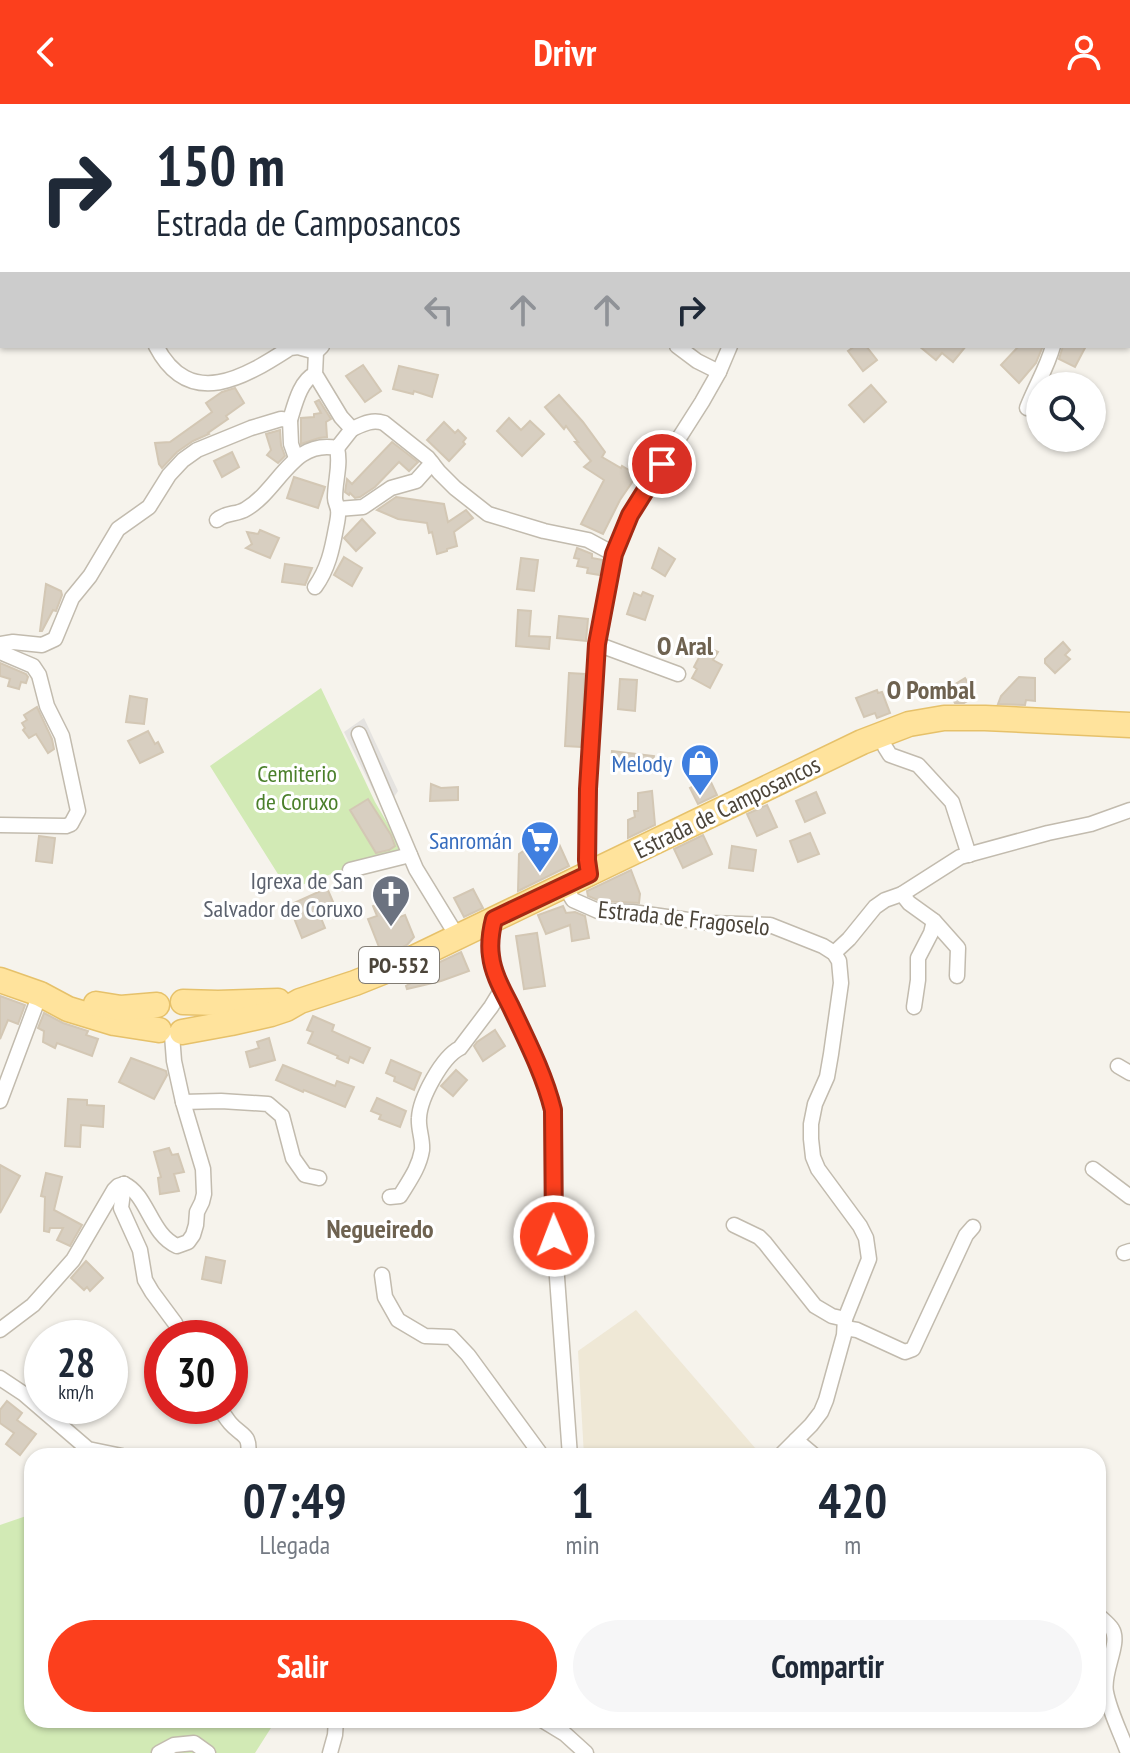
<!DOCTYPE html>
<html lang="es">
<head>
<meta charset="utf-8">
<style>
	:root { --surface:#fff; --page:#f6f6f7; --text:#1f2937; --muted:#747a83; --accent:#fc3f1d }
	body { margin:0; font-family:"PT Sans Narrow",sans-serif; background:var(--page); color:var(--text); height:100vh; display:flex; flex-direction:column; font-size:30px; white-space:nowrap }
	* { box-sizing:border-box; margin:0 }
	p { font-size:26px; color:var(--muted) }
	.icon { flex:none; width:44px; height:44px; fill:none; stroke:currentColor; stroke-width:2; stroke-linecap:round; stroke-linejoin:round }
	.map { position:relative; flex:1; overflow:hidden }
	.side { position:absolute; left:24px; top:1344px; width:1082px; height:280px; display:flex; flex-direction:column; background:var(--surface); border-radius:24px; box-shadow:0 2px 6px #0004 }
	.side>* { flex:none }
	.top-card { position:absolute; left:0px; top:0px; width:1130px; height:244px; box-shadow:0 2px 6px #0004; background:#fff; color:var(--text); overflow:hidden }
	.buttons { position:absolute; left:1026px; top:268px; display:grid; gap:16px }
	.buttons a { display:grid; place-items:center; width:80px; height:80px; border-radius:50%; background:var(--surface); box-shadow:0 2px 6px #0004; font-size:40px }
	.speed { position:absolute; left:24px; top:1216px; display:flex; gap:16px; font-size:40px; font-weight:700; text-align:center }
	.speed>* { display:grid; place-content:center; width:104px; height:104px; border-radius:50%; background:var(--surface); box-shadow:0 2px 6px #0004; line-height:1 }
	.speed small { font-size:20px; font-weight:400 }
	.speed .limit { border:12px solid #d22; background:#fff; color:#111 }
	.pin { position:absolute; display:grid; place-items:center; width:68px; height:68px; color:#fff; margin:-34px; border:4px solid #fff; border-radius:50%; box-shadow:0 2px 8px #0007 }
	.me { position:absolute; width:88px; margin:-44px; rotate:359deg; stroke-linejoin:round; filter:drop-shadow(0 0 6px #0008) }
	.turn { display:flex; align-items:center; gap:28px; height:168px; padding:0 24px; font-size:36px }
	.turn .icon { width:104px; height:104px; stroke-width:2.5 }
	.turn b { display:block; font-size:56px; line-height:68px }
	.lanes { display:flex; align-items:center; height:76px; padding:0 24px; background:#0003; justify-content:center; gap:40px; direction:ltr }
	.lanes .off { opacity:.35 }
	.eta { display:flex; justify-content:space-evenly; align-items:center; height:136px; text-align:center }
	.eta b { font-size:48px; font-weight:600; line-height:56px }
	.action { display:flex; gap:16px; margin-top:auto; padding:16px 24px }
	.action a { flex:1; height:92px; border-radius:48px; background:var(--accent); color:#fff; font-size:32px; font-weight:600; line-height:92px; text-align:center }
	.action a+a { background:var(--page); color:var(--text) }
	header { display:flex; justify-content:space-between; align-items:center; height:104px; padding:0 24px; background:var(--accent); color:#fff; font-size:36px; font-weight:600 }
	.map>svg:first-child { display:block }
</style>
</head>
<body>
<header><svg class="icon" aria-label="back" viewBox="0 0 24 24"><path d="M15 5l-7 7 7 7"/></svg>Drivr<svg class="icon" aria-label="person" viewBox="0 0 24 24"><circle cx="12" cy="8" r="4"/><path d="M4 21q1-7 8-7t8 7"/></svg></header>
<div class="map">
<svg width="1130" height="1649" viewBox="0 0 1130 1649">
	<rect width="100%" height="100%" fill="#f6f3ec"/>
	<polygon fill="#efe8d6" points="636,1206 762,1352 584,1352 578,1247"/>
	<g fill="#d2eab5">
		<polygon points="321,584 375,698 402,744 288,786 210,662"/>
		<polygon points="32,1410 32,1616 276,1616 255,1649 0,1649 0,1421"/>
	</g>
	<polygon fill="#e5e3e0" points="364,614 398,687 384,708 344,628"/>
	<g fill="#d8cfc1" stroke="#d3c7b4" stroke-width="2">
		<polygon points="855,242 866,242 877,256 863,267 848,247"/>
		<polygon points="919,242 966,242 953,258 942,249 936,256"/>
		<polygon points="1019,242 1043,242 1036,259 1019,279 1001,261"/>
		<polygon points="1063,242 1086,242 1075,263 1059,255"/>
		<polygon points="363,261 381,287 365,298 346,272"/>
		<polygon points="399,262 438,271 432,293 414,287 413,290 393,285"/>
		<polygon points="871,281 886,298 864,318 849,301"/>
		<polygon points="235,284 244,299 226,312 228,315 208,329 209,330 193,337 177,348 162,364 159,360 155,339 170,338 212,308 206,299 222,288"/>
		<polygon points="559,291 583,318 605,348 602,353 621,364 622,362 637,371 620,396 603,430 581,420 604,376 584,363 591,357 575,338 578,338 566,322 564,325 545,303"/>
		<polygon points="319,296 331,315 326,318 327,333 319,334 301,340 301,314 314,313 314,310 321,309 315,298"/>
		<polygon points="509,314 521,326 530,317 544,330 522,352 497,327"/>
		<polygon points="444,318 455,329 458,326 466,334 463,338 465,340 449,357 427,336"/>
		<polygon points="280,326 281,341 285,352 278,359 267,351 271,346 266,330"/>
		<polygon points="392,338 418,358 409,367 399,358 375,383 360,393 355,394 350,389 349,391 345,388 347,375 352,380"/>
		<polygon points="232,348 239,363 222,373 214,357"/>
		<polygon points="294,373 325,383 318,404 287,394"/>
		<polygon points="396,393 444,400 448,418 466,406 473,414 454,428 457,442 447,445 447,447 437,450 432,428 429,429 427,419 398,415 377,406"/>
		<polygon points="362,415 375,429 356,447 344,434"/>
		<polygon points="260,426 279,434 270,454 246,444 252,440 247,428 258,430"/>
		<polygon points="577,444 592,450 592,454 603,456 600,471 587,469 588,464 577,462 579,455 574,454"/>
		<polygon points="659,444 675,455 665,472 652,464"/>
		<polygon points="344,453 362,464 352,482 334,471"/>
		<polygon points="521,454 538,456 534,487 517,485"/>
		<polygon points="285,460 312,464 305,481 282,478"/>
		<polygon points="46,480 61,487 62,491 56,507 53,506 42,527 40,527"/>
		<polygon points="643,488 653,492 645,516 627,510 634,489 641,492"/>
		<polygon points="518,506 531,507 529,532 550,533 549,545 516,542"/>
		<polygon points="559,512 588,515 586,537 557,534"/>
		<polygon points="1063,538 1070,546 1065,551 1070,555 1055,569 1045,559 1045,555"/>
		<polygon points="705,542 718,548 713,556 722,561 710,584 692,574 697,565 694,563"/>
		<polygon points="0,559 26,570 28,573 26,579 21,578 19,585 8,582 10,575 0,572"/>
		<polygon points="569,569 585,570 581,643 565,642"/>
		<polygon points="1019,573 1035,574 1035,597 1026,596 1025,601 998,600 1001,592"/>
		<polygon points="965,574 976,592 964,599 955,599 947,585"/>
		<polygon points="620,575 637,576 635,607 618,605"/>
		<polygon points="877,586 878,589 882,588 890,609 877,614 875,609 864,613 856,594"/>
		<polygon points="130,592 147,595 144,620 126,618"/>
		<polygon points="37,603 52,635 54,645 48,649 36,630 29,634 23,626 25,624 22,619 27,616 24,611"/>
		<polygon points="148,627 155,640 158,638 163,648 140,659 128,637"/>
		<polygon points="612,647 654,652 652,663 611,659"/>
		<polygon points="709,674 717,691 698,700 690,684"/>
		<polygon points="431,680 441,684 458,683 458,696 430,697"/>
		<polygon points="652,687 655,721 628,734 628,716 635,713 634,707 638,707 638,689"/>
		<polygon points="816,688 825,709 805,718 796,697"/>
		<polygon points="368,695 391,731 395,742 389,746 376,749 350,706"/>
		<polygon points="767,701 777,723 757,732 747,710"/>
		<polygon points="810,729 819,750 798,758 790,737"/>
		<polygon points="540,730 543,736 555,731 569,762 518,787 519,750 529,743 526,736"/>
		<polygon points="703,731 712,750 683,764 674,745"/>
		<polygon points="39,732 55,734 52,759 36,757"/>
		<polygon points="732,742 756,746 753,767 729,764"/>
		<polygon points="631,766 640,790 639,799 600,797 588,792 587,787"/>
		<polygon points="327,784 337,807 321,814 325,824 302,834 292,809 298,807 294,799"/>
		<polygon points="473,785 483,804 464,813 454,794"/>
		<polygon points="389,796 397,814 405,811 414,833 407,841 394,847 391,845 381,848 368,815 377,812 373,802"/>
		<polygon points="563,802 566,809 575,808 585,812 589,834 572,837 570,821 546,830 538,811"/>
		<polygon points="537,829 545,882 524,885 516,832"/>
		<polygon points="461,848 469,867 441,877 407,885 406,882 425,871 423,866"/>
		<polygon points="0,892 25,901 18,920 8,916 0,935"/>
		<polygon points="44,909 63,919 88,927 86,931 98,935 92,952 57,939 55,944 43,938 44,927 38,924"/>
		<polygon points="313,912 334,921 332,927 370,944 363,959 350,953 348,959 337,954 338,952 308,939 313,928 307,926"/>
		<polygon points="495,926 505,942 483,957 474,942 477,938"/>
		<polygon points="269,934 275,956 250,963 246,948 259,944 257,938"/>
		<polygon points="131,954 166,967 167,971 154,995 119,978"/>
		<polygon points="391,956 421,969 414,986 394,977 395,973 386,969"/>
		<polygon points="283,961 335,982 337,977 354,983 345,1003 304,986 303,988 276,976"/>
		<polygon points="456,966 467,976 453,992 441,982"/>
		<polygon points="377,994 406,1007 400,1023 379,1015 381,1011 371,1007"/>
		<polygon points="68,995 87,996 87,1001 104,1002 103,1023 81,1021 80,1043 65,1042"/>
		<polygon points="169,1044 172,1051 178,1050 184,1068 174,1070 179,1087 160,1090 158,1074 161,1073 154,1048"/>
		<polygon points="0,1061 20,1072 0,1109"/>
		<polygon points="46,1069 62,1073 54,1106 82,1121 70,1142 57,1136 63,1124 50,1124 49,1128 44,1127 45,1093 41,1092"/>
		<polygon points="206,1153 225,1157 221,1179 202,1175"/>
		<polygon points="86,1157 103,1174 90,1187 87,1183 84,1186 71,1174"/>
		<polygon points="7,1297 22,1309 17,1316 36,1330 20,1351 6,1340 14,1329 0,1319 0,1306"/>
	</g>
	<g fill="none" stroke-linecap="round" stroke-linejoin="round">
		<g stroke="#c2bbae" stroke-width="17">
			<g id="street">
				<polyline points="607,0 608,2"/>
				<polyline points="830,0 832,2"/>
				<polyline points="341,2 342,0"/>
				<polyline points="474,2 476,0"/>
				<polyline points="503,2 506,0"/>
				<polyline points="845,2 847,0"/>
				<polyline points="1128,214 1130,214"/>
				<path d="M156,242c34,65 89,31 134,2l8,-1 18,5"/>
				<path d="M322,242l-6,6 -1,22 26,43 11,12c11,-5 20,-10 32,-6l44,35 11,14 16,16 33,26 56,17 44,9 26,14"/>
				<polyline points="677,242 697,257 719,268"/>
				<path d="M1027,304c8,-21 20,-40 26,-62"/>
				<polyline points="290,316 291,340 296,354"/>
				<polyline points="338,405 363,403 391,384 416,377 432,359"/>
				<path d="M217,416c9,-8 20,-5 29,-11 34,-20 46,-70 91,-61l15,-19"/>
				<path d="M315,483c13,-18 17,-37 21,-59 1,-5 3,-13 2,-19 -1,-4 -3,-7 -3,-11 0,-18 6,-33 2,-50"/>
				<path d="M0,540l13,-2 29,3 13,-6 17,-41 18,-22 28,-47 31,-22 20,-32 14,-15 14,-10 54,-22 30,-9 9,1c5,-16 10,-39 25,-46"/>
				<polyline points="597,540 678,570"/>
				<polyline points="0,548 33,562 39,571 47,602 62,632 78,707 71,720 66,722 0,721"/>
				<polyline points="359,630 416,765 457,832"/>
				<polyline points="885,643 890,651 918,661 952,698 969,751"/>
				<polyline points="350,766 410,751"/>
				<polyline points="589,770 588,685 597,540 614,450 630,411 702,298 719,268 730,242"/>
				<polyline points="564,781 573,796 598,807 632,808 709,819 770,821 823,842 834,849 839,857 841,879 831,950 827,973 815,1000 811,1020 811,1035 813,1053 818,1065 860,1122 866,1134 869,1155 845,1215 844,1231 826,1296 821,1308 811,1321 780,1352"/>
				<polyline points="902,790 909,799 934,817 958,844 957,872"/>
				<path d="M494,815c-3,12 -5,24 -3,37 3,18 12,35 20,51 16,34 33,67 42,103l1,126 16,220"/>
				<polyline points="834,849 849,835 875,803 885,796 902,790 960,753 1048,729 1091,720 1130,706"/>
				<polyline points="914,903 918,876 918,854 931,829 934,817"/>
				<polyline points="1118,962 1130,969"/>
				<polyline points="0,997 40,890"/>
				<polyline points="183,998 221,997 268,1000 282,1012 293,1054 305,1071 319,1074"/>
				<polyline points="1093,1065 1130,1093"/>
				<path d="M124,1080c24,11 26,50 53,62l11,-4 5,-7 3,-10 1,-13 5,-10 2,-8 -1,-25 -20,-67 -9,-41 -2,-26"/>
				<polyline points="124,1080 121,1104 140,1146 145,1176 152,1188 175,1219 182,1234"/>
				<path d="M390,1093l10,-1c9,-15 19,-28 22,-46 1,-11 -4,-21 -3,-32 1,-20 23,-61 41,-70l31,-41 11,-18"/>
				<polyline points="734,1121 759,1133 765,1139 815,1202 832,1212 845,1215"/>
				<polyline points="1124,1149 1130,1147"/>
				<polyline points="382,1171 385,1193 398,1216 425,1232 451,1233 468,1251 542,1352"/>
				<polyline points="845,1224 857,1226 905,1248 913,1245 966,1131 973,1123"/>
				<polyline points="0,1226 33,1201 73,1156 114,1086 118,1082 124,1080"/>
				<polyline points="0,1274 24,1290 88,1345 122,1352"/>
				<path d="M218,1302c4,6 8,12 12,17 12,14 21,10 18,33"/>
				<polyline points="796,1336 815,1352"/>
				<path d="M1098,1511c4,4 11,9 14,14 9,14 -10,43 -6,63 4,21 15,41 22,61"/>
				<polyline points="542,1616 565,1630 586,1649"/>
				<polyline points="159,1649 174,1641 194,1639 208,1649"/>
				<polyline points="330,1649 335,1631 336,1616"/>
			</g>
		</g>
		<g stroke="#e6c16a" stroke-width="27">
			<g id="primary">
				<polyline points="0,876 40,890 68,905 114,919 159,926"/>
				<polyline points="183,898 218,899 278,897"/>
				<polyline points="96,900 121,904 157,901"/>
				<polyline points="182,928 231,919 271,910 286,905 300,897 355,879 395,863 862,638 909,620 944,614 985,614 1130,621"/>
			</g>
		</g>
		<use href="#street" stroke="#fff" stroke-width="14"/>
		<use href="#primary" stroke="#ffe39c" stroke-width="24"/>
	</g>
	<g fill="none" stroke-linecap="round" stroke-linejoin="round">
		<g stroke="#a42913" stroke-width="20">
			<path id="route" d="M554,1132l-1,-126c-9,-36 -26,-69 -42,-103 -8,-16 -18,-33 -20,-51 -2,-13 0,-25 3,-37l95,-45 -2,-14 1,-71 9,-145 17,-90 16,-39 32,-51"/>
		</g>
		<use href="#route" stroke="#fc3f1d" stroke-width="14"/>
	</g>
	<defs>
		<g id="shop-pin" transform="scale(2)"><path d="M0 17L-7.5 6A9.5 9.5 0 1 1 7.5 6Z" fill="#3f7fe0" stroke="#fff"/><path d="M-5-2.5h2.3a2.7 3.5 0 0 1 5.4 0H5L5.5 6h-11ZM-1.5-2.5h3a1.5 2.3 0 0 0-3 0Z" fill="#fff"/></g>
		<g id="supermarket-pin" transform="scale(2)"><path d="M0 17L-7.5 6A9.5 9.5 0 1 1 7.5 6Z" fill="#3f7fe0" stroke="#fff"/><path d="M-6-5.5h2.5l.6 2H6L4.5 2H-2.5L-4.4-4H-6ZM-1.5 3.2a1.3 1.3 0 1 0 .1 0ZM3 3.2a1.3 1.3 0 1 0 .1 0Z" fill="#fff"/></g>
		<g id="church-pin" transform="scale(2)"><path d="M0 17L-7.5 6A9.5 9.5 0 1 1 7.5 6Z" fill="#6b7280" stroke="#fff"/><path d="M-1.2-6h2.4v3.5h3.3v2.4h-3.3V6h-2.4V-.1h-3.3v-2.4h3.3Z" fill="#fff"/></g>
	</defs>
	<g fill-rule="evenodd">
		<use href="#shop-pin" x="700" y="659"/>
		<use href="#supermarket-pin" x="540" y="736"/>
		<use href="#church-pin" x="391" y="790"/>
	</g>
	<g text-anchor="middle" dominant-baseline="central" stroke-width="6" stroke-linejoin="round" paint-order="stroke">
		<rect fill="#fff" stroke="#817c74" stroke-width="2" x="359" y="843" width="80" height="36" rx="6"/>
		<g font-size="22" font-weight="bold" fill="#4b4439">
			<text x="399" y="861">PO-552</text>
		</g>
		<g font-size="24" fill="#366cbe" stroke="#fff" text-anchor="end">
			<text x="672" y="659">Melody</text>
			<text x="512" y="736">Sanromán</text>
		</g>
		<g font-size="24" fill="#4a7f2a" stroke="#fff">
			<text x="297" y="669">Cemiterio<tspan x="297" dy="28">de Coruxo</tspan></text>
		</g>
		<g font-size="24" fill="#4b4439" stroke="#fff">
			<text transform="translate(727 703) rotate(-26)">Estrada de Camposancos</text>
			<text transform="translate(684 814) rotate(6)">Estrada de Fragoselo</text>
		</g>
		<g font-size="24" fill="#5b616d" stroke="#fff" text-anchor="end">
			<text x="363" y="776">Igrexa de San<tspan x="363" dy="28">Salvador de Coruxo</tspan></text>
		</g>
		<g font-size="26" font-weight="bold" fill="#6e6250" stroke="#fff">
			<text x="685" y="541">O Aral</text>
			<text x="931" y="585">O Pombal</text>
			<text x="380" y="1124">Negueiredo</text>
		</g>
	</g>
</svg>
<div class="buttons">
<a><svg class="icon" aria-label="search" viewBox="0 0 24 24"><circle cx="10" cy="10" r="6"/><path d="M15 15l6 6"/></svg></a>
</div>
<div class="speed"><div>28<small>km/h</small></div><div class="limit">30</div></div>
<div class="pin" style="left:662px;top:360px;background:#d93025"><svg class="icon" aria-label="arrive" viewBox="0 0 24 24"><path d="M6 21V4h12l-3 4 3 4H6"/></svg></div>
<svg class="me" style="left:554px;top:1132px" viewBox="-20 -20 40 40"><circle r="17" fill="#fc3f1d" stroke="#fff" stroke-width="3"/><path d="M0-11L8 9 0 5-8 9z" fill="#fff"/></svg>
<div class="top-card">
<div class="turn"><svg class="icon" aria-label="right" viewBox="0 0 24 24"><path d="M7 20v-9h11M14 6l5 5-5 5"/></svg><div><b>150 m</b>Estrada de Camposancos</div></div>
<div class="lanes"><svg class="icon off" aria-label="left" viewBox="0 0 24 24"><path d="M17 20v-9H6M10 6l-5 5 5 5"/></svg><svg class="icon off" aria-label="ahead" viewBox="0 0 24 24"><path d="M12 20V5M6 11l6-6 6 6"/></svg><svg class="icon off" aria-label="ahead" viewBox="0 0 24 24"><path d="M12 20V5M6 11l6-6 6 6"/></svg><svg class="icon" aria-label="right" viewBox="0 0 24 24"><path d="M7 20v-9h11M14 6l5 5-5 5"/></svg></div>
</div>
<section class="side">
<div class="eta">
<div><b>07:49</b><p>Llegada</p></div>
<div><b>1</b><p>min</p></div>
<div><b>420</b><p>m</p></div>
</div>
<div class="action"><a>Salir</a><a>Compartir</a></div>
</section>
</div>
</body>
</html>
